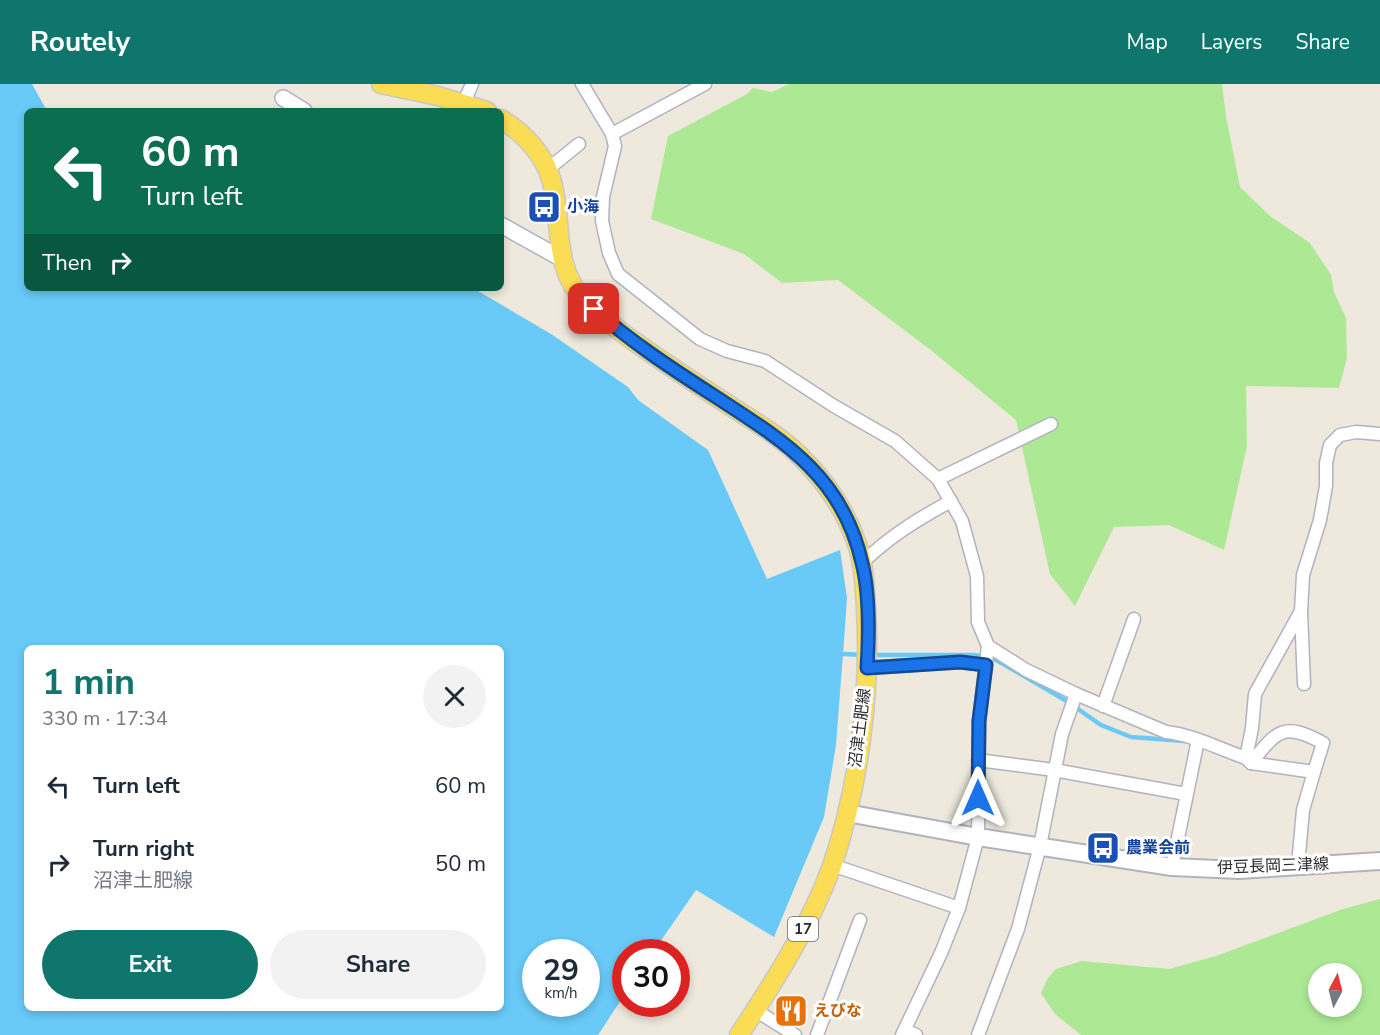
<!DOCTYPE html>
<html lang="en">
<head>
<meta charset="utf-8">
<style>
	:root { --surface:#fff; --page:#f2f2f3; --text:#1f2937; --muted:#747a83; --accent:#0f766e }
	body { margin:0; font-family:"Nunito Sans","Noto Sans JP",sans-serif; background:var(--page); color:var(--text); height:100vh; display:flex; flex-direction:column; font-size:22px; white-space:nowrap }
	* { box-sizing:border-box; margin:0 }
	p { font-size:20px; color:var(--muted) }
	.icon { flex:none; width:33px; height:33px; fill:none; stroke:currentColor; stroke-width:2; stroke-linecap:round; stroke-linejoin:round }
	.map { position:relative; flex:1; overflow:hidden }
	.panel { position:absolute; left:24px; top:561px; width:480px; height:366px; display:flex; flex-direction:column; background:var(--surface); border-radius:9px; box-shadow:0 3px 9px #0003 }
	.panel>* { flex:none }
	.banner { position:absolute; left:24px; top:24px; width:480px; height:183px; border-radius:9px; box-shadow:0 3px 9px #0003; background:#0b6e4f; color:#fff; overflow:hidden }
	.needle { width:39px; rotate:7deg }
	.controls { position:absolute; left:1308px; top:879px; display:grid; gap:12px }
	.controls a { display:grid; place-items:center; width:54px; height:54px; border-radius:50%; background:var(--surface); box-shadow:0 3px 9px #0003; font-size:30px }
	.speed { position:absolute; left:522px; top:855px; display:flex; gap:12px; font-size:30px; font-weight:700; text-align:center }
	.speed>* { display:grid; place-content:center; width:78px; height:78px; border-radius:50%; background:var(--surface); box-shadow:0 3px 9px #0003; line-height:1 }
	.speed small { font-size:15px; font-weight:400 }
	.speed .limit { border:9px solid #d22; background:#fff; color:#111 }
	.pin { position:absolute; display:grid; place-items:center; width:51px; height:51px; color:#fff; margin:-26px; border-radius:12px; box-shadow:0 3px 9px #0006 }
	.me { position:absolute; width:66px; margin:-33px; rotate:0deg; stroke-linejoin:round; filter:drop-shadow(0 0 4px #0008) }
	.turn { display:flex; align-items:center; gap:21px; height:126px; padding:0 18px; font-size:27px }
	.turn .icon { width:78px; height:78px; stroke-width:2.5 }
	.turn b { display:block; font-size:42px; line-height:51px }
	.then { display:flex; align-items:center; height:57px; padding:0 18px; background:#0003; gap:12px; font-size:22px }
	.round { display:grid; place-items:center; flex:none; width:63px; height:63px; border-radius:32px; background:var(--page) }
	.summary { display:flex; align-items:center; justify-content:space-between; height:102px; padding:0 18px }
	h1 { font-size:36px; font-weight:700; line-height:45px; color:var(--accent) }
	.primary-button { display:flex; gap:12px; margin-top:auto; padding:12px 18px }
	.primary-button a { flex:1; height:69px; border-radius:36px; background:var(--accent); color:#fff; font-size:24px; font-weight:700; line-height:69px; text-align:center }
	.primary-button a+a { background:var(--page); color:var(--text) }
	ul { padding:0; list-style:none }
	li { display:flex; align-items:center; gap:18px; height:78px; padding:0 18px }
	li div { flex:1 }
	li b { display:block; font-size:22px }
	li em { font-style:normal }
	header { display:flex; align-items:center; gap:36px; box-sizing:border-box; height:84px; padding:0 30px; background:var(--accent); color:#fff }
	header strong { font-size:28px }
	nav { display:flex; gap:33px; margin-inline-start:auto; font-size:21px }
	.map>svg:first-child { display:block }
</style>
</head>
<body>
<header>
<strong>Routely</strong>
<nav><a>Map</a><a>Layers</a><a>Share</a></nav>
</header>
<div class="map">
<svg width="1380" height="951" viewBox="0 0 1380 951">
	<rect width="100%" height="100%" fill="#eee8dd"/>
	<g fill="#ade995" fill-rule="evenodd">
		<polygon points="789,0 1222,0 1226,32 1240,103 1270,132 1310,159 1331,191 1334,208 1346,234 1347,274 1339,304 1246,302 1247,362 1224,466 1169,441 1114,443 1075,522 1050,490 1016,336 932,267 838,196 782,199 744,170 651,135 668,52 747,10 753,4 772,8"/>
		<path d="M1380,815v136h-299l-26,-21 -14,-21 7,-15 8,-9 26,-8 87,8 47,-13 127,-47zM1318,890h34v32h-34z"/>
	</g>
	<path fill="#69c9f7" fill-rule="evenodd" d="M0,0h32l15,27h-20v177h446l78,46 77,53 10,13 70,50 59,129 73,-29 7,48 -3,43 -8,104 -12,72 -50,120 -78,-47 -43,62h-27l-1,42 -27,41h-598zM27,564h474v360h-474zM536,868h50v52h-50z"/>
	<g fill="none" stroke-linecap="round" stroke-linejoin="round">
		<g stroke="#69c9f7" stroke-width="4.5">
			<polyline points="844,570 863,571"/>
			<polyline points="872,571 974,571 993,574 1065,616 1101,641 1131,653 1184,657"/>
		</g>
		<g stroke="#b1b2c0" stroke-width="15">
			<g id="minor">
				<polyline points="582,0 612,50 615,62 603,113 602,137 609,169 618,190 700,255 727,267 765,277 834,322 895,357 938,395 962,437 977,492 978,538 988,562 979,637 978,753 959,824 941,869 902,951"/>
				<polyline points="464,18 472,0"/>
				<polyline points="612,50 705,0"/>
				<polyline points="548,85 579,60"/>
				<polyline points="938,395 1051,340"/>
				<path d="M862,479c28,-27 56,-44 89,-62"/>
				<polyline points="1301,528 1304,600"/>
				<path d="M988,562l38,24 50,24 90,38c28,3 53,17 80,26l5,5 63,9 -11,38 -5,55"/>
				<polyline points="867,584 960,578 986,581"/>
				<polyline points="1103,622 1134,535"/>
				<polyline points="1246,674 1252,644 1255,610 1301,527 1303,491 1320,436 1326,402 1326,379 1330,361 1340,351 1356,348 1380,350"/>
				<polyline points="978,676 1054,686 1186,710"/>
				<path d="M1251,679c26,-32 32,-42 72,-20l-9,29"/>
				<polyline points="832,781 959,824"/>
				<polyline points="1172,783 1198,656"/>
				<polyline points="755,926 795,951"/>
				<polyline points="905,946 916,951"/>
				<polyline points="817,951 860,836"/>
				<polyline points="978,951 1018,845 1040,762 1062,650 1076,610"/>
			</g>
		</g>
		<g stroke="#b1b2c0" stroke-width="18">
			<g id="tertiary">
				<polyline points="283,14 304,27"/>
				<polyline points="501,141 562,175"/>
			</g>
		</g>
		<g stroke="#b1b2c0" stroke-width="20">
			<polyline id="secondary" points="847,729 978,753 1172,783 1239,786 1380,777"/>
		</g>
		<g stroke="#c8c8c8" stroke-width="21">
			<g id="primary">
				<polyline points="381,0 438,12 487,27"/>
				<path d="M501,35c23,14 44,36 51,63 11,42 0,85 33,120 13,13 29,24 43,35 36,26 73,50 110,74 22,14 44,27 63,46 24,24 45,54 56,87 7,21 8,43 9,65 5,83 -7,178 -34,257 -22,60 -58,116 -93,169"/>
			</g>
		</g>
		<use href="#minor" stroke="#fff" stroke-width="12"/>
		<use href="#tertiary" stroke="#fff" stroke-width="15"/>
		<use href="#secondary" stroke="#fff" stroke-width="16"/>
		<use href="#primary" stroke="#fbdd55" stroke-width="18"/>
	</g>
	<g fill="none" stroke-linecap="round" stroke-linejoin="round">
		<g stroke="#114b97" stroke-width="15">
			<path id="route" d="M594,225c37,33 80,61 122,88 68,44 127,80 146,166 8,31 7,72 5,105l93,-6 26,3 -7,56 -1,77"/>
		</g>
		<use href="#route" stroke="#1a73e8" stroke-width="10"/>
	</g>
	<defs>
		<g id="bus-square" transform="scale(1.725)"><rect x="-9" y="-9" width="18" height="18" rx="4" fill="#1a4fb4" stroke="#fff"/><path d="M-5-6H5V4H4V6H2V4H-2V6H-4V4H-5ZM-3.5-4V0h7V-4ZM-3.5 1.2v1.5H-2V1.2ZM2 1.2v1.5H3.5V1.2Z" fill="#fff"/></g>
		<g id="restaurant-square" transform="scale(1.725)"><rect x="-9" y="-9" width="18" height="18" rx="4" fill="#e8710a" stroke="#fff"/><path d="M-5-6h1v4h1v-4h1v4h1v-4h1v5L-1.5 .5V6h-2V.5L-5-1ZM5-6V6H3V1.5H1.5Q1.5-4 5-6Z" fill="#fff"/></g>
	</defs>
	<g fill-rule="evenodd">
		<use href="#bus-square" x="544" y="123"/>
		<use href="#bus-square" x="1103" y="764"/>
		<use href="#restaurant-square" x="791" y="927"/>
	</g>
	<g text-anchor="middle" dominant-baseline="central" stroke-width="6" stroke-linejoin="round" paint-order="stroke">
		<rect fill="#fff" stroke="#6b6b6b" stroke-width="1.5" x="788" y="833" width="30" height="24" rx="4.5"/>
		<g font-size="15" font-weight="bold" fill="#2b2b2b">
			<text x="803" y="845">17</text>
		</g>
		<g font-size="16" font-weight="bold" fill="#164399" stroke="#fff" text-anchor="start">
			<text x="567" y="123">小海</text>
			<text x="1126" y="764">農業会前</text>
		</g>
		<g font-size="16" fill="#2b2b2b" stroke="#fff">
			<text transform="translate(860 644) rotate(-83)">沼津土肥線</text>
			<text transform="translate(1273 782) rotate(-2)">伊豆長岡三津線</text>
		</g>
		<g font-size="16" font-weight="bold" fill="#c56008" stroke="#fff" text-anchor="start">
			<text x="814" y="927">えびな</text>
		</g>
	</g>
</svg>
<div class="controls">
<a><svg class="needle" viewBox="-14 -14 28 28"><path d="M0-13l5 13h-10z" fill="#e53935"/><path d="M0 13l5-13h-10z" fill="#747a83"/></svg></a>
</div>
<div class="speed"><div>29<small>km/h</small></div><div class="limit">30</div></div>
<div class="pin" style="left:594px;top:225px;background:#d93025"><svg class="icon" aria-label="arrive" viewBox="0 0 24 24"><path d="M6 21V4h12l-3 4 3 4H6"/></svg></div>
<svg class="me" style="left:978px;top:714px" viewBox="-20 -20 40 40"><path d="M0-17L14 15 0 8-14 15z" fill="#1a73e8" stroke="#fff" stroke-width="4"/></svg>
<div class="banner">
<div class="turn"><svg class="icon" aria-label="left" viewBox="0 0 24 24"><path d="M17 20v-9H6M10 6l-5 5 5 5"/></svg><div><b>60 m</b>Turn left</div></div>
<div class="then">Then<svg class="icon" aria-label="right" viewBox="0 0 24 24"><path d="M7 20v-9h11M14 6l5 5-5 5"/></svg></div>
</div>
<section class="panel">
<div class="summary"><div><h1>1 min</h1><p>330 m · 17:34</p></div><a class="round"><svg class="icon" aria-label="close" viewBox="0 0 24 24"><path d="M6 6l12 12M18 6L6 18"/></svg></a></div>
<ul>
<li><svg class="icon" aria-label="left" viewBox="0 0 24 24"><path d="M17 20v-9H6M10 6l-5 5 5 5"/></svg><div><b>Turn left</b></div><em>60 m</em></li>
<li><svg class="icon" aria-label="right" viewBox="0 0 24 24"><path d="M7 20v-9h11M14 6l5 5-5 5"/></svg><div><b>Turn right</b><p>沼津土肥線</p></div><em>50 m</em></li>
</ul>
<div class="primary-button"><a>Exit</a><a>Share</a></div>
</section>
</div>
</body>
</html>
